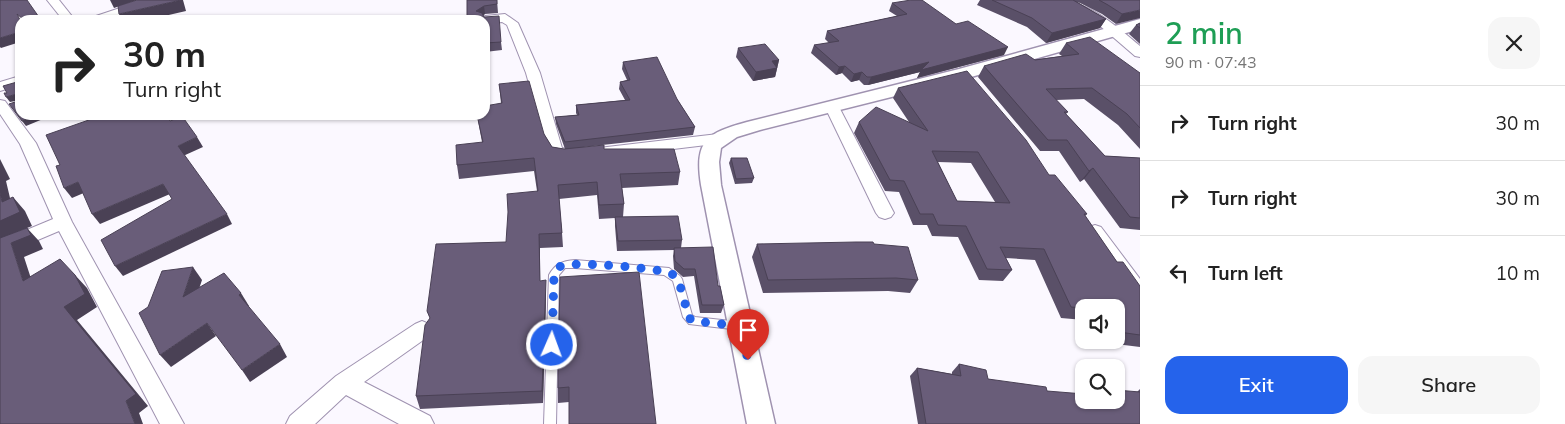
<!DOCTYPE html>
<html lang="en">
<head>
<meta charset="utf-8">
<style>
	:root { --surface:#fff; --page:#f6f6f6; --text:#222; --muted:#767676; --line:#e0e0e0; --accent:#2563eb }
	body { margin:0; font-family:Mulish,sans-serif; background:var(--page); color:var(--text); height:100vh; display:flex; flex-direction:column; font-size:19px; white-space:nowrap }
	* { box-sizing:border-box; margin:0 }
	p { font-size:16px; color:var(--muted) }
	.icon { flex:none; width:28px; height:28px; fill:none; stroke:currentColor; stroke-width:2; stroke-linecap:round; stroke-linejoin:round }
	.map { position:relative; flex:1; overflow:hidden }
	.sheet { display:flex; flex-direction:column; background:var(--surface); width:425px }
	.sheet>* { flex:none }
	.banner { position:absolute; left:15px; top:15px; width:475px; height:105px; border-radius:15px; box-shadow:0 1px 4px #0004; background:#fff; color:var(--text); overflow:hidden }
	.buttons { position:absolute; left:1075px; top:299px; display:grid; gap:10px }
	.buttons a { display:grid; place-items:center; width:50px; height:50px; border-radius:10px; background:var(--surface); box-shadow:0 1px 4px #0004; font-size:25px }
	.pin { position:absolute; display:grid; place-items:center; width:42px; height:42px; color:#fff; margin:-51px -21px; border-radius:50% 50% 50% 0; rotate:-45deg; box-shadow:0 0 5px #0007 }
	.pin .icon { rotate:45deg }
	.me { position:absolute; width:55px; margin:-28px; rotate:2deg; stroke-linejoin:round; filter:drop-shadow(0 0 4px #0008) }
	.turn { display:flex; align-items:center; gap:18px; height:105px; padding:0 25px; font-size:22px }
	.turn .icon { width:65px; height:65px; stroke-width:2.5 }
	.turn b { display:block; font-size:35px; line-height:42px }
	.round { display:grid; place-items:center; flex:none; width:52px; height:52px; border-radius:15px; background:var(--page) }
	.summary { display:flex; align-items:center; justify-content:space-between; height:85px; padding:0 25px }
	h1 { font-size:30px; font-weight:600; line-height:38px; color:#1e9e55 }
	.button { display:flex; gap:10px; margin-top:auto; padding:10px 25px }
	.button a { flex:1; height:58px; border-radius:15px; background:var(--accent); color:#fff; font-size:20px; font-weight:600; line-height:58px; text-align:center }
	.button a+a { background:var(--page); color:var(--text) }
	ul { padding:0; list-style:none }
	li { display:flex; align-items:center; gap:15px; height:75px; padding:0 25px; border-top:1px solid var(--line) }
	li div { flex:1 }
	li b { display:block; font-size:19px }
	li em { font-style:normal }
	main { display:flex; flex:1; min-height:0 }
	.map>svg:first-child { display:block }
</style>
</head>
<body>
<main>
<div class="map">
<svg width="1140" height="424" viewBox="0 0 1140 424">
	<rect width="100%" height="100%" fill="#fbf8ff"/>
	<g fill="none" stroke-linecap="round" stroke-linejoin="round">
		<g stroke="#9f92b0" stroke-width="2">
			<path id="service" d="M575,260l94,8 11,8 2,3 10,36 3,2 45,5 4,1 1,3 -1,3 -4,1 -51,-6 -6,-7 -10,-36 -9,-6 -89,-7h-10l-6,7 -3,149h-12l5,-149c6,-11 13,-14 26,-15z"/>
		</g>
		<g stroke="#9f92b0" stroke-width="2">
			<g id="minor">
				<polygon points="47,0 59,0 75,20 63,20"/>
				<path d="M1055,0c33,0 61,26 85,46v11l-5,-1 -36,-31z"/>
				<polygon points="138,2 142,3 144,6 142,9 109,20 91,20 93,17"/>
				<polygon points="505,14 518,23 540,73 562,148 579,151 581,155 579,159 564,161 549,155 526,73 507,25 502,22 485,24 485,20 479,20 485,16"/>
				<polygon points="20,76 20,85 0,91 0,82"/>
				<polygon points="0,100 5,101 36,143 72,222 184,424 160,424 59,231 0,256 0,241 53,219 20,144 0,114"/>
				<polygon points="832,103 837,104 839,107 894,213 891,217 885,219 879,217 876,213 825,107 827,104"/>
				<polygon points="718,134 723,135 726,139 723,143 607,157 601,156 599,152 601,148 607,147"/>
				<polygon points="1095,225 1101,227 1140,279 1140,302 1133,300 1089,237 1086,232 1089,227"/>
				<polygon points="422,321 429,324 432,330 429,336 364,382 430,416 434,424 399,424 346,395 315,424 286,424 290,416 336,376 415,324"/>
			</g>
		</g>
		<g stroke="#9f92b0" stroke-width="3">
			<path id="tertiary" d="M1140,19v10l-169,48 -211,53 -23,7 -16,11 -2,14 2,23 54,239h-28l-46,-239c-7,-45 6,-52 46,-63l212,-53z"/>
		</g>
		<use href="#service" fill="#fff" fill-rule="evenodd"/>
		<use href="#minor" fill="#fff" fill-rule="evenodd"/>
		<use href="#tertiary" fill="#fff" fill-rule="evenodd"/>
	</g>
	<g fill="#5a5068" fill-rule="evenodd">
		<polygon points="467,0 497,0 498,13 485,14 483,15 501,42 502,50 485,52 485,20"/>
		<polygon points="980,0 1140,0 1116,24 1102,14 1080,3 1077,2 1106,19 1100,28 1046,43 1027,27 977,5"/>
		<polygon points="892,3 956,24 1004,55 917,78 920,72 868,85 864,85 859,80 851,82 842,73 836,75 811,53 814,45 829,43 825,39 827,31 897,16 889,11"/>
		<polygon points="1140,23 1140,44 1129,34 1136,25"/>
		<polygon points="1066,43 1140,73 1140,149 1118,125 1084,99 1056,100 1068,112 1066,114 1105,156 1140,158 1140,230 1120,228 1084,179 1080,182 1059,151 1040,151 978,77 984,66 1062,56 1059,54"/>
		<polygon points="738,48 779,60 775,77 753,81 736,57"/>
		<polygon points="623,62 677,99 695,127 693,135 584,147 604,149 680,172 678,185 622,188 624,204 623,217 682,240 681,248 718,286 724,305 721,313 700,313 694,276 683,277 674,269 673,256 674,250 617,251 615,226 615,218 599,219 597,195 559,199 562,233 563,247 540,248 540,281 546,294 543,403 420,409 416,396 430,318 427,311 506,242 537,191 534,171 459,179 457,165 482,142 477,115 485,115 501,103 499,84 544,134 552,147 565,149 556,124 555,117 577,115 576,113 576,105 625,100 619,89 620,82 627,80 622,69"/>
		<path d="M898,88l151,87 38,39 -2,2 32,46 23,24v61l-32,-4 -2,-3h10v-32h-32v12l-23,-2 -26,-58 -29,-2 6,12 -9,11 -24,-1 -21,-43 -26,-1 -5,-11h-14l-14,-33 -14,-1 -31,-58 5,-11h50l-16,-24zM938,162l33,1 24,39 -38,-1z"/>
		<polygon points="731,158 754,178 752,183 735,184 729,163"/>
		<polygon points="757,244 874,244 918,280 910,293 888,291 763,293 752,257"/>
		<polygon points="639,272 569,402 558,403 558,388"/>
		<polygon points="959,364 988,379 1047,391 1084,400 1137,392 1140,389 1140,424 918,424 910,376 917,368 952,374 952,372"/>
	</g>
	<g fill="#4a4155">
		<polygon points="110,0 137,0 114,8"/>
		<polygon points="181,0 183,0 186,11 147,20 122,20 119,14"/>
		<polygon points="484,6 485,14 477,20 476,11"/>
		<polygon points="1140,10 1140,18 1116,24 1122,14"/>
		<polygon points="1106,19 1100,28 1046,43 1052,33"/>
		<polygon points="20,32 20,42 1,48 0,47 0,38"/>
		<polygon points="1008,47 1004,55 917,78 920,72 868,85 871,77 929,62"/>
		<polygon points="779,60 775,77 753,81 756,72 772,61"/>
		<polygon points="845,66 842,73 836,75 839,67"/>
		<polygon points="862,72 859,80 851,82 854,74"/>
		<polygon points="17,94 20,100 10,102 6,97"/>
		<polygon points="37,115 40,115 43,119 26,126 22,121"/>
		<polygon points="197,137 203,147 183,156 178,146"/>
		<polygon points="0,159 10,179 6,181 14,215 13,197 25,211 32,226 0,239 0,221 2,202 0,193"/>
		<polygon points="1093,168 1084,179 1080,182 1089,171"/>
		<polygon points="78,182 86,192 72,198 64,188"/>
		<polygon points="163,184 170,194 100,224 92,214"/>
		<polygon points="227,214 232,224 123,276 115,266"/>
		<polygon points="27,228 39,241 43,249 24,257 36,294 23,281 11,243"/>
		<polygon points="539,234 540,248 540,294 540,281"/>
		<polygon points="193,267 202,280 192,310 183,297"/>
		<polygon points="75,275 87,288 97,307 77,320 148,406 139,413 143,424 135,424 126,401 64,307"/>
		<polygon points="546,280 546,294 543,403 542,391"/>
		<polygon points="241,293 249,306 247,307 239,295"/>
		<polygon points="207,323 216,336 171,367 160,355"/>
		<polygon points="280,344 287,357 250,382 242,370"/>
	</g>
	<g fill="#695d79" stroke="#4a4155" fill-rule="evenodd">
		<polygon points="0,0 27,0 41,20 24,20 17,14 20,20 20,32 0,38"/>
		<polygon points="137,0 181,0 119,14 118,6"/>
		<polygon points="467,0 497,0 497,4 484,6 476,11 482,13 484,17 499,16 501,42 485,43 485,20 467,20"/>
		<polygon points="911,0 922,0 956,24 968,21 1008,47 921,70 929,62 871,77 867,77 862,72 854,74 845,66 839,67 814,45 839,41 827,31 907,14 892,3"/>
		<polygon points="992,0 1073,0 1106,19 1052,33 1032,18"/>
		<polygon points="1099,0 1140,0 1140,10 1122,14 1108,5"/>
		<polygon points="1140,23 1140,28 1136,25"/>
		<polygon points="1090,37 1140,73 1140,128 1127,114 1092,88 1046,89 1068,112 1064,112 1105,156 1140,158 1140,218 1130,217 1093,168 1089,171 1067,140 1048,140 984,66 1026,54 1035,60 1079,54 1066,43"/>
		<polygon points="765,44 779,60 772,61 777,68 756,72 738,48"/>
		<polygon points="657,57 677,99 695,127 565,142 555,117 579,115 576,105 630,100 620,82 630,80 623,62"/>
		<path d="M967,71l59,69 23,35h6l32,39h-3l33,48h6l17,24v49l-21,-3 -3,-6v-18h-32l-13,-1 -27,-58 -44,-2 12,23 -25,-1 -21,-43 -28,-1 -5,-11h-13l-16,-33 -14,-1 -31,-58 17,-15 52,24 -30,-43zM932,151l46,1 32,51 -53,-2z"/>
		<polygon points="19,79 20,81 20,115 37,115 22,121 9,104 18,101 17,94 6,97 4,93 7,93 3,86 17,82"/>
		<polygon points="529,81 544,134 552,147 564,149 604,145 604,149 674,149 680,172 620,174 624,204 599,205 597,182 558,185 562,233 539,234 540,281 546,280 542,391 416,396 425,325 430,318 427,311 436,244 506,242 508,212 507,194 538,191 534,158 457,165 456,145 483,142 477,115 485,115 485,106 502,103 499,84"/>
		<polygon points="103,115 166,115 170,121 182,116 197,137 178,146 227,214 115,266 101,240 172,199 163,184 92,214 78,182 64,188 56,166 60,165 46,135"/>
		<polygon points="731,158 747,158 754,178 736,179"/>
		<polygon points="0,193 2,202 13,197 20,212 0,221"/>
		<polygon points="678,216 682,240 618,241 615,217"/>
		<polygon points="27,228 31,235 11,243 23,281 60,259 75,275 85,294 64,307 136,394 126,401 135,424 0,424 0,238"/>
		<polygon points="856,242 873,242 874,244 908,247 918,280 896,278 768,280 757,244"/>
		<polygon points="713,247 718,286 720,286 724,305 702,305 695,269 684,269 675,261 674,248"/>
		<polygon points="193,267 183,297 224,273 241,293 239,295 280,344 242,370 207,323 160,355 139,313 148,307 162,271"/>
		<polygon points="639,272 656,424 569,424 569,387 558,388 560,277"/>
		<polygon points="959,364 986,370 988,379 1046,387 1047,391 1084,394 1084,400 1116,400 1116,390 1140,392 1140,424 926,424 917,368 961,376"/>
	</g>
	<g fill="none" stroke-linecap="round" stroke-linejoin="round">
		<path stroke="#2563eb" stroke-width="9" stroke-dasharray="0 16.2" d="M552,345l2,-70c1,-4 3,-7 7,-9 10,-5 101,2 111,8 10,8 13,31 16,43l5,4 47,5 8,34"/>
	</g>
</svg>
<div class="buttons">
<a><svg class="icon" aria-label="sound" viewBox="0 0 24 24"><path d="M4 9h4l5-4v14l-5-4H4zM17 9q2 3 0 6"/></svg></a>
<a><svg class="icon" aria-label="search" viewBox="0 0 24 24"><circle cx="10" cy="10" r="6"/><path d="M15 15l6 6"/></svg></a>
</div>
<div class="pin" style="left:748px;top:360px;background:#d93025"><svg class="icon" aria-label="arrive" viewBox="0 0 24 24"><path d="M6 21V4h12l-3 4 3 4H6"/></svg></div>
<svg class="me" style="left:552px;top:345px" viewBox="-20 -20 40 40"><circle r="17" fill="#2563eb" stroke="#fff" stroke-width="3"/><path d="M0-11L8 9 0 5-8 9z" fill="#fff"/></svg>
<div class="banner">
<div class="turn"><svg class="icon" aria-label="right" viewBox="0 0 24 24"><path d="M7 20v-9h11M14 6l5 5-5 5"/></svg><div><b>30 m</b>Turn right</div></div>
</div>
</div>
<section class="sheet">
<div class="summary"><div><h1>2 min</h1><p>90 m · 07:43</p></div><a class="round"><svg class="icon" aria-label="close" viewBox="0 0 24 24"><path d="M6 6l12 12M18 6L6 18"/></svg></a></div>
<ul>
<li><svg class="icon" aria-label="right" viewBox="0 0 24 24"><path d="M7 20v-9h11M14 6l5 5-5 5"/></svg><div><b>Turn right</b></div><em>30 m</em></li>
<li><svg class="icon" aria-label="right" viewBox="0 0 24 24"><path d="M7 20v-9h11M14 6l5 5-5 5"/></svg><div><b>Turn right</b></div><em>30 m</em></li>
<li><svg class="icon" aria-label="left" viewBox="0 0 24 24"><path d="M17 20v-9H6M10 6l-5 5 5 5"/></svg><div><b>Turn left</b></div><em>10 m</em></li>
</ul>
<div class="button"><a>Exit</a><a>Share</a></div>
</section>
</main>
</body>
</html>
